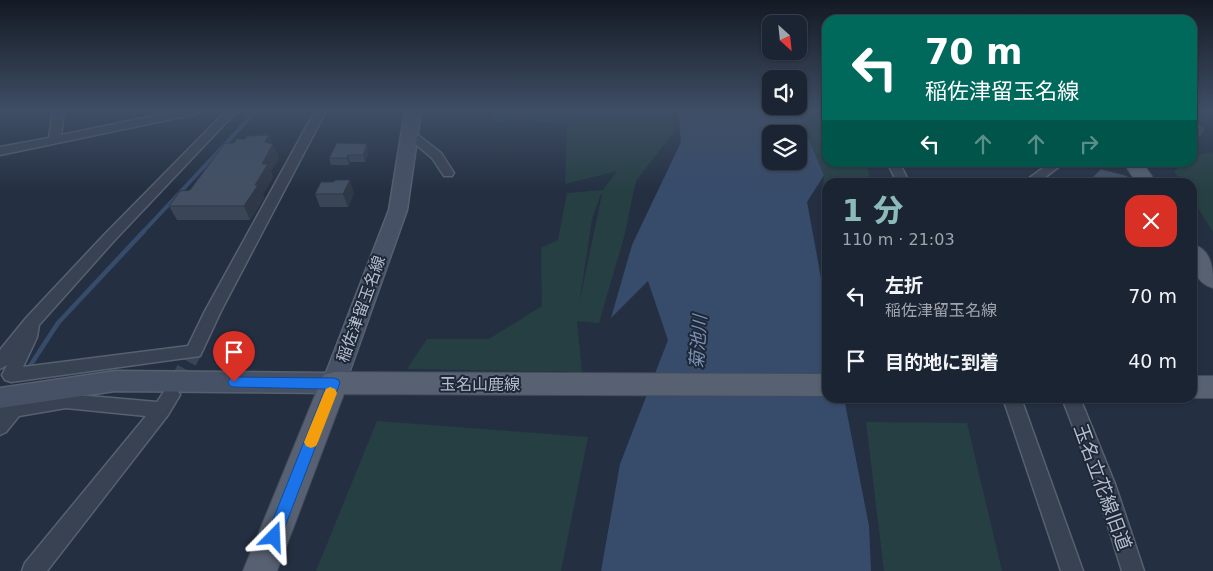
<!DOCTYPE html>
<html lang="ja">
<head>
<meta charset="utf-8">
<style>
	:root { --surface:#1b2432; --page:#242c3a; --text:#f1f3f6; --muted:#a0a4ac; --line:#39414d; --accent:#8bbbb9 }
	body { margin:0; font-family:"DejaVu Sans","Noto Sans JP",sans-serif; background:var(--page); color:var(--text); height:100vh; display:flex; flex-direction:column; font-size:19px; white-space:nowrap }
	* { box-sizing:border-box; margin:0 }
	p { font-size:16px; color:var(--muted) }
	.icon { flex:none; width:28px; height:28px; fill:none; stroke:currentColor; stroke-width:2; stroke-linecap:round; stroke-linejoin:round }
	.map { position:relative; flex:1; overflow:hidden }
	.sheet { position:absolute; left:822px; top:178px; width:375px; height:225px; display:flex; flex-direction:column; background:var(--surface); border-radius:15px; box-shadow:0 1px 4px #0004,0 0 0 1px var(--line) }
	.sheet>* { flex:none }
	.hud { position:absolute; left:822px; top:15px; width:375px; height:152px; border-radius:15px; box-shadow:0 1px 4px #0004,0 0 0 1px var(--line); background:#00695c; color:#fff; overflow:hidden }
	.needle { width:32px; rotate:153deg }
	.fabs { position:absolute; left:762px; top:15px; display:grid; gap:10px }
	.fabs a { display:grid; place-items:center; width:45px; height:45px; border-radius:10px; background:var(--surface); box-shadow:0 1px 4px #0004,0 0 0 1px var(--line); font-size:25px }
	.pin { position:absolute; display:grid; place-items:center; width:42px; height:42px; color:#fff; margin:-51px -21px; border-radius:50% 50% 50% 0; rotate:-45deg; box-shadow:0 0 5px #0007 }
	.pin .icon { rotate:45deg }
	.me { position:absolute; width:55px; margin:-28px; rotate:21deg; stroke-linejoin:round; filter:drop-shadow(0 0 4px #0008) }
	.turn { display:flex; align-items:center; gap:18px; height:105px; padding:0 20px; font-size:22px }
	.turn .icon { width:65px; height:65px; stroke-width:2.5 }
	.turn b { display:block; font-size:35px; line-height:42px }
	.lanes { display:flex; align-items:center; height:48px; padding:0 20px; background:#0003; justify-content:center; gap:25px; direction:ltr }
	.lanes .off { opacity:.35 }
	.round { display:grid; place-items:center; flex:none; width:52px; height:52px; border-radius:15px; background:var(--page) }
	.overview { display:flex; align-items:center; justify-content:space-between; height:85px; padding:0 20px }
	h1 { font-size:30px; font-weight:800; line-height:38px; color:var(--accent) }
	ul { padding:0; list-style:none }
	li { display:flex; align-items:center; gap:15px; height:65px; padding:0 20px }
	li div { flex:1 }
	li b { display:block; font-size:19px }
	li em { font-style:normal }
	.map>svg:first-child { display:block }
</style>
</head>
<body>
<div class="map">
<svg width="1213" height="571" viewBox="0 0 1213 571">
	<rect width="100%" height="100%" fill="#243042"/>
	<g fill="#263f43" fill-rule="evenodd">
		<path d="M492,111h179l3,21 -38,49 -12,56 -25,86 -22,-2 5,51 -175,-3 20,-30h62l53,-33 -1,-58 17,-8 9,-47 36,-3 14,-19 -52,13 2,-59 -48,-7 -24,5zM601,194h1l-23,111 13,-86z"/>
		<polygon points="798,111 827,111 828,162 865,163 872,182 828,182 827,205 821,206 824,175"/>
		<polygon points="1213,152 1213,232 1193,200 1192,182 1181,182 1174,171 1184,163 1192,162 1193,156"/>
		<polygon points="377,421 588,437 561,571 316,571"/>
		<polygon points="866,422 967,423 1002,571 884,571"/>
	</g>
	<path fill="#374b6a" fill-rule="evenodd" d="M678,111h119l27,64 -17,27 20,108 1,88h16l25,128 2,45h-270l19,-107 48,-124 -20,-59 -37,37 21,-73 49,-103zM771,134h28v27h-28z"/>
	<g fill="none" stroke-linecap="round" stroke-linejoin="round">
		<polyline stroke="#374b6a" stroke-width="4" points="143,232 256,111"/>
		<polyline stroke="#374b6a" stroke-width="4.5" points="28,369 58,323 144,231"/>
		<polyline stroke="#3a4557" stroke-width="16" stroke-dasharray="16 8" stroke-linecap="butt" points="177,383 194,352"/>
		<polyline stroke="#3a4557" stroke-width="19" stroke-dasharray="19 9" stroke-linecap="butt" points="173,390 178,381"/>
		<g stroke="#57606f" stroke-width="3">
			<g id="minor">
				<polygon points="53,111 64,111 61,135 178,111 201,111 196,114 0,155 0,147 49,138"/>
				<polygon points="226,111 237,111 113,242 39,325 37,337 23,367 188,346 205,311 315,111 326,111 221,311 200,356 11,382 5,380 2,375 7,365 0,369 0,350 26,318 103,236"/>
				<polygon points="410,131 414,132 441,153 454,173 452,176 444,176 432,158 406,136 404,134"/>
				<polygon points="887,162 899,162 909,182 897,182"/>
				<polygon points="1051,162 1065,162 1039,182 1026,182 1028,179"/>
				<polygon points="171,388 177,390 180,395 168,415 47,571 22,571 25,563 146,416 66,408 19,416 6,432 0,435 0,404 66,394 157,402 165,390"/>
				<polygon points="1003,398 1021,398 1083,571 1061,571"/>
				<polygon points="1067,398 1078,398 1082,403 1115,484 1144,571 1122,571 1095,484 1064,403"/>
			</g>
		</g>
		<g stroke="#57606f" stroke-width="3">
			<polygon id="secondary" points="405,111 421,111 407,210 343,390 334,393 115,391 0,408 0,388 115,371 326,373 389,210"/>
		</g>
		<g stroke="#434b5b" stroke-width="2">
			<g id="primary">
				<polygon points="1123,162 1142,162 1156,182 1136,182"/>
				<path d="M1192,244c21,6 21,26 21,44 -21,-6 -21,-26 -21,-44z"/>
				<polygon points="334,372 828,374 828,396 344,394 277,571 243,571 320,383 324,375"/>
				<polygon points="1192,376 1213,376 1213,398 1190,398 1192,398"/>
			</g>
		</g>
		<use href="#minor" fill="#394252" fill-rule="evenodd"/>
		<use href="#secondary" fill="#475165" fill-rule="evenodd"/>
		<use href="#primary" fill="#576172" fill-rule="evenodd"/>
	</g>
	<g fill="#3a4556">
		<polygon points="1192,121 1205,129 1200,136 1192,136"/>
		<polygon points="269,135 279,158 271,171 273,177 263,195 264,198 250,220 177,220 169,206 190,190 234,143 245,139"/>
		<polygon points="369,151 365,162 350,162 349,165 331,165 329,158"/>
		<polygon points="1128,176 1124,182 1089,182 1091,179"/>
		<polygon points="354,193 348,207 320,207 315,194"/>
	</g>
	<g fill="#2f3846">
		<polygon points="269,135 279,158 271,171 273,177 263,195 264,198 250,220 244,206 255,185 265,142"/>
		<polygon points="367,144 369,151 365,162 363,155"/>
		<polygon points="348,155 350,162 349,165 347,158"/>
		<polygon points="350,180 354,193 348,207 343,194"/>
	</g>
	<g fill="#435064" stroke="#2f3846">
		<polygon points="1192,121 1205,129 1192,130"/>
		<polygon points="269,135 265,142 273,144 262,164 268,164 255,185 258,185 244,206 169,206 180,191 190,190 225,143 234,143 236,139 245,139 247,136"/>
		<polygon points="337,143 367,144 363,155 348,155 347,158 329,158"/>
		<polygon points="1101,169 1128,176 1123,182 1101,182 1091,179"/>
		<polygon points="336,180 350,180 343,194 315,194 321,182 333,182"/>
	</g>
	<linearGradient id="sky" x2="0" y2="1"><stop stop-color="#141a24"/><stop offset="0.58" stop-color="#3f4e65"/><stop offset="1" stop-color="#3f4e65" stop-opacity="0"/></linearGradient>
	<rect width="1213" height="191" fill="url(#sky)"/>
	<polygon fill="#1a73e8" stroke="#114b97" points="234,377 334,378 339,380 340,383 281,537 279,542 274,545 268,542 266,537 325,389 234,387 230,386 228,382 230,378"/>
	<polygon fill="#f59e0b" points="330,387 335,389 337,393 318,442 316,446 311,448 306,446 304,442 324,393 326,389"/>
	<g text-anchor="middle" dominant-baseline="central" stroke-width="4" stroke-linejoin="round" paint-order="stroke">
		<g font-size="16" fill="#b6becc" stroke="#1d2737">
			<text transform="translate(361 309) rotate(-70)">稲佐津留玉名線</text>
			<text x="480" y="384">玉名山鹿線</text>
		</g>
		<g font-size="18" font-style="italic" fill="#7c92b4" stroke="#1d2737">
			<text transform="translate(698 342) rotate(-86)">菊池川</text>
		</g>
		<g font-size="19" fill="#b6becc" stroke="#1d2737">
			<text transform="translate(1103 487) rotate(70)">玉名立花線旧道</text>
		</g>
	</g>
</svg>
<div class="fabs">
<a><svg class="needle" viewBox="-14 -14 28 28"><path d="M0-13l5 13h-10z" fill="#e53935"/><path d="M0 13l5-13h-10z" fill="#a0a4ac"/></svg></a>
<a><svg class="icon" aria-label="sound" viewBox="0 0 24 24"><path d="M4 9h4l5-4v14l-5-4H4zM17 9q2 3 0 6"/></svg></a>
<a><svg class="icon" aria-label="layers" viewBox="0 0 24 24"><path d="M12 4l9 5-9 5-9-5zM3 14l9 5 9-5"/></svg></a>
</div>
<div class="pin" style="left:234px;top:382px;background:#d93025"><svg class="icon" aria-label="arrive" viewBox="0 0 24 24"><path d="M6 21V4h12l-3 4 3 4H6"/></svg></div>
<svg class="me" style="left:274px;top:537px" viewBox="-20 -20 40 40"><path d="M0-17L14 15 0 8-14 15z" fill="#1a73e8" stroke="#fff" stroke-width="4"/></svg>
<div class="hud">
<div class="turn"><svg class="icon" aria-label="left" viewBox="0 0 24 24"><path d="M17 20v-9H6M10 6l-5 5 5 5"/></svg><div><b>70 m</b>稲佐津留玉名線</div></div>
<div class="lanes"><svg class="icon" aria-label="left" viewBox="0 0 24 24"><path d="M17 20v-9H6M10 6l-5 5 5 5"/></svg><svg class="icon off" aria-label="ahead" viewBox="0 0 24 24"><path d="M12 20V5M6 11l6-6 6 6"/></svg><svg class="icon off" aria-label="ahead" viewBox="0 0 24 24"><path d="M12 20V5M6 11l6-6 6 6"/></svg><svg class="icon off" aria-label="right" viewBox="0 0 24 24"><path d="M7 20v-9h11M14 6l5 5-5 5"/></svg></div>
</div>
<section class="sheet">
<div class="overview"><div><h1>1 分</h1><p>110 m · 21:03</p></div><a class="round" style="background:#d93025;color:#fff"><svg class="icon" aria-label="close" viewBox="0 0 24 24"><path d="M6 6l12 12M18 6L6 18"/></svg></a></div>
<ul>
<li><svg class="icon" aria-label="left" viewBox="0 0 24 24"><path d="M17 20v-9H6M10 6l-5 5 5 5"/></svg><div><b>左折</b><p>稲佐津留玉名線</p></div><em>70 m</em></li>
<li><svg class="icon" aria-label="arrive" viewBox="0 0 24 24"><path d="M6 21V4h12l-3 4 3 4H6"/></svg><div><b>目的地に到着</b></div><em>40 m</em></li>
</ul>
</section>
</div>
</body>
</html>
